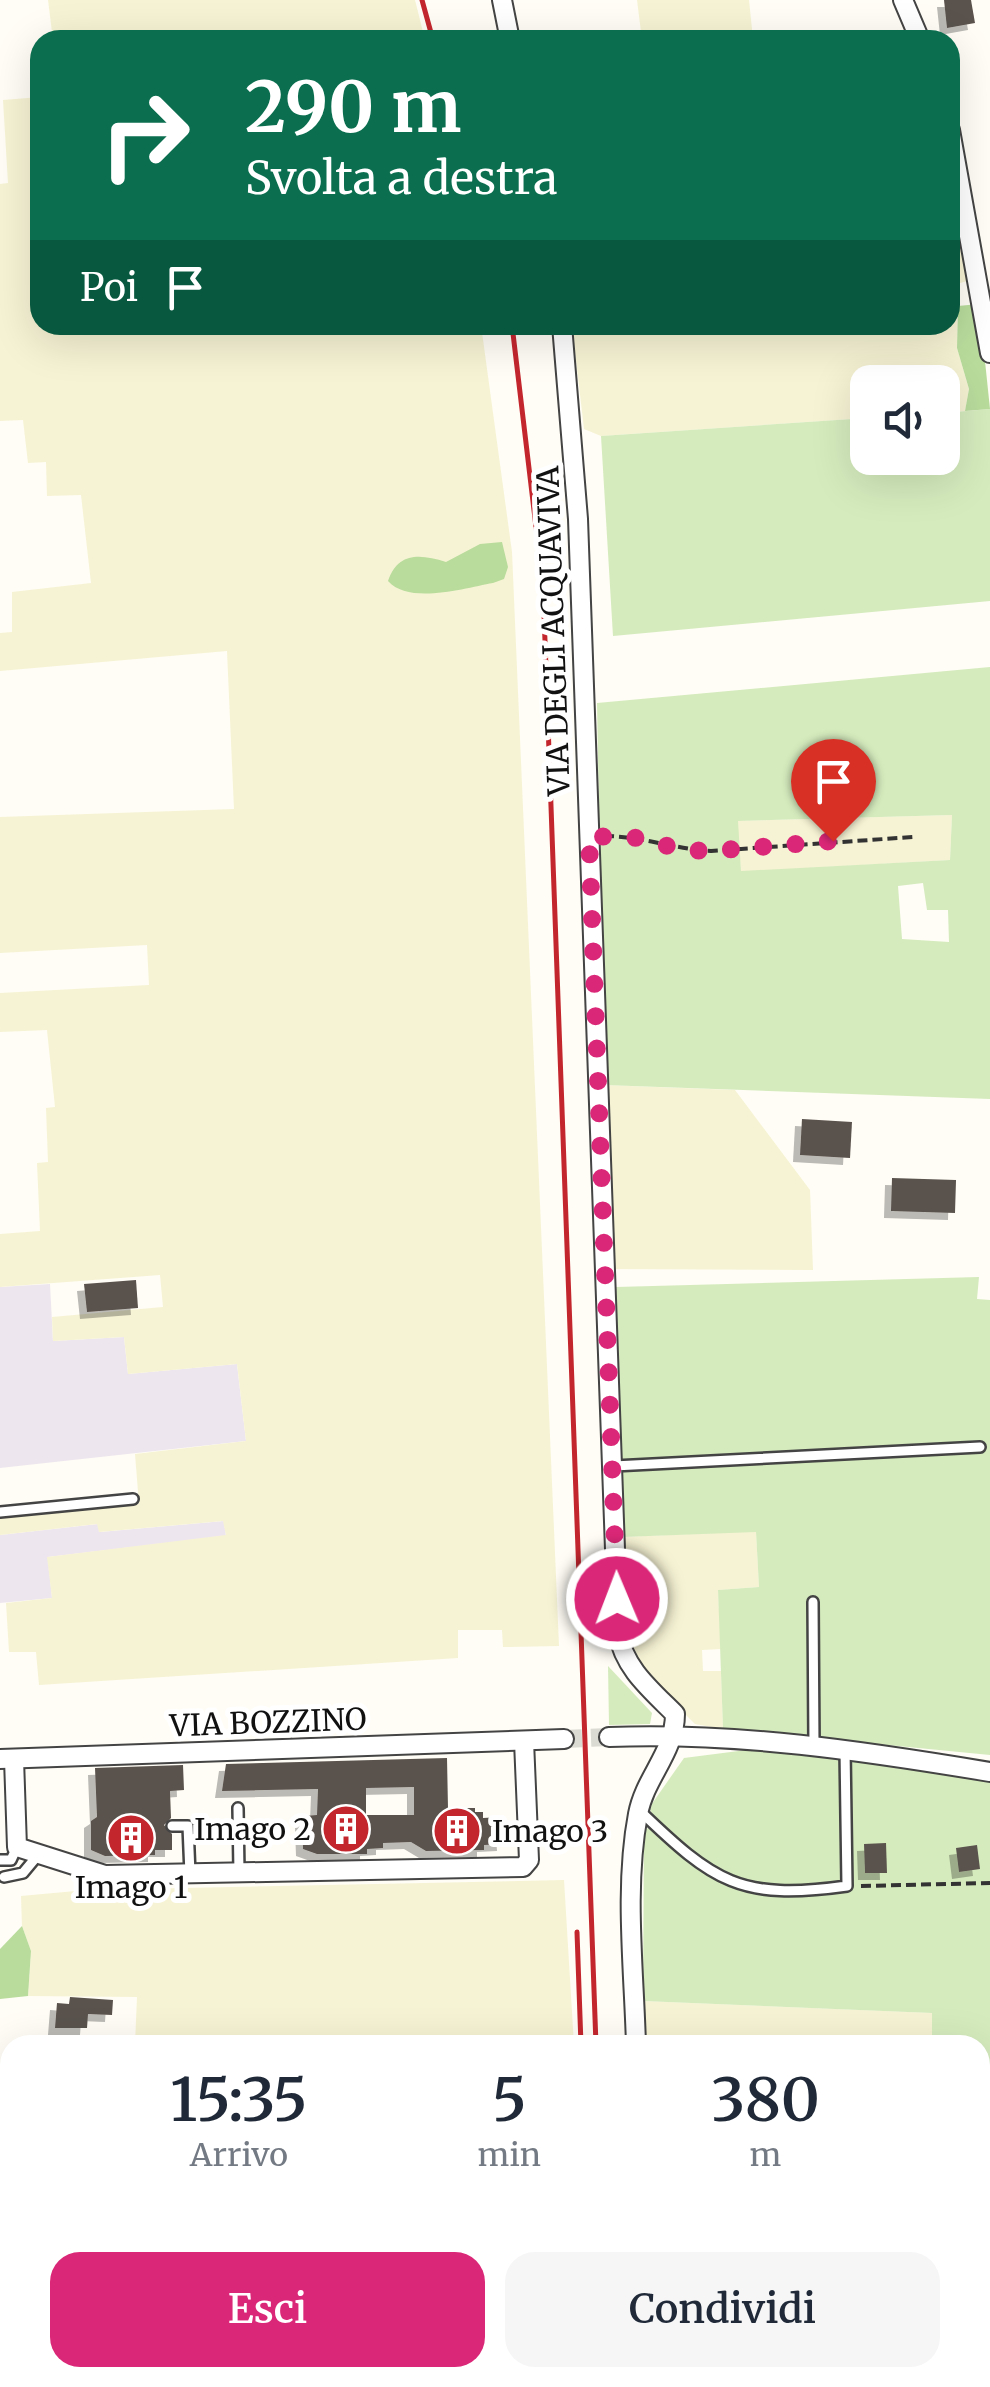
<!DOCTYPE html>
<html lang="it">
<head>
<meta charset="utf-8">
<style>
	:root { --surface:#fff; --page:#f6f6f7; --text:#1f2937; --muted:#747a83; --accent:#db2777 }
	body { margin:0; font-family:Merriweather,serif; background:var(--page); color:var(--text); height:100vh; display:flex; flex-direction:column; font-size:38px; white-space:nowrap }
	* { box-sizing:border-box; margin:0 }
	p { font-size:32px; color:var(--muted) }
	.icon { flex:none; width:55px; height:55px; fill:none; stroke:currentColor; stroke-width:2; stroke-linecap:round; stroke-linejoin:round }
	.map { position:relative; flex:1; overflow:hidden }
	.details { position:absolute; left:0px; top:2035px; width:990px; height:352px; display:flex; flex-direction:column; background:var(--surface); border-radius:30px 30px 0 0; box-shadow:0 10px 40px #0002 }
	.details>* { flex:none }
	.guide { position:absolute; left:30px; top:30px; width:930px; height:305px; border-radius:30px; box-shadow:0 10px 40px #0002; background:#0b6e4f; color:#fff; overflow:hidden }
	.fabs { position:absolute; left:850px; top:365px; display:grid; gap:20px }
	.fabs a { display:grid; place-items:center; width:110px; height:110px; border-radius:20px; background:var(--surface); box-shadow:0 10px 40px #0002; font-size:50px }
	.pin { position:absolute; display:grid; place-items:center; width:85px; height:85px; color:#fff; margin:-102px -42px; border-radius:50% 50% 50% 0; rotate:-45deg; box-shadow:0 0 10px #0007 }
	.pin .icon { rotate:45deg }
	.me { position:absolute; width:110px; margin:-55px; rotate:359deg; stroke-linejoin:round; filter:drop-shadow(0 0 8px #0008) }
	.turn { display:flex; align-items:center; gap:35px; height:210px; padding:0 50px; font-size:45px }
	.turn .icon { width:130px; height:130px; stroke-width:2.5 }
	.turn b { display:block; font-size:70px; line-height:85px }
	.then { display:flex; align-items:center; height:95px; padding:0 50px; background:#0003; gap:20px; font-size:38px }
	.eta { display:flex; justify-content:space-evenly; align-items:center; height:170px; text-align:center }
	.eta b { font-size:60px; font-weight:600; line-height:70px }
	.primary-button { display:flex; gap:20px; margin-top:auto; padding:20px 50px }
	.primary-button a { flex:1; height:115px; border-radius:30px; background:var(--accent); color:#fff; font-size:40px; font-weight:600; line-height:115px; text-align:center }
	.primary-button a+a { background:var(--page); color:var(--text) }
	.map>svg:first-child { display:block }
</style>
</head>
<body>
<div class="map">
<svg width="990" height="2387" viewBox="0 0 990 2387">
	<defs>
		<filter id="shadow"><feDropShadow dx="-7" dy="7" stdDeviation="0" flood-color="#0004"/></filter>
	</defs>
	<rect width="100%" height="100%" fill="#fffdf5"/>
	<g fill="#eee6ef">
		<polygon points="50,1284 53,1341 124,1337 128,1374 237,1364 246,1441 0,1468 0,1287"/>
		<polygon points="224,1521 226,1536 48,1557 52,1598 0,1603 0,1535 98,1524 100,1532"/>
	</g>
	<g fill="#f6f3d4">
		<polygon points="48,0 415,0 425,40 53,40"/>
		<polygon points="637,0 749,0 753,39 642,40"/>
		<polygon points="40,97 40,325 481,325 512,552 559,1646 503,1647 502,1630 458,1630 458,1658 39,1685 36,1652 9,1652 6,1603 52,1598 47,1557 226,1535 223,1521 99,1532 97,1524 0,1535 0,1518 139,1504 135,1454 246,1441 237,1364 128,1374 124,1337 53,1341 52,1317 163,1307 160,1275 0,1287 0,1234 40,1231 37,1163 48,1162 46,1108 55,1107 47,1030 0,1032 0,993 149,985 147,945 0,953 0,817 234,809 227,651 0,671 0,633 12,632 12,592 91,583 81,495 47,496 46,462 28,463 23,420 0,421 0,184 8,183 3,100"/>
		<polygon points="950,250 967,251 971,280 953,285 958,306 957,348 969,389 965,411 943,413 942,382 868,382 867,418 601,436 584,429 572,325 950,325"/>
		<polygon points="952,815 950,860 741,872 737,821"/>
		<polygon points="604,1085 735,1090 810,1190 813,1270 609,1269"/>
		<polygon points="756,1531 759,1587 718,1590 721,1649 702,1650 703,1671 721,1671 723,1729 695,1724 646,1675 628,1647 623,1537"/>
		<polygon points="564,1880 574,2045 135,2045 137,1997 28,1996 31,1951 22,1926 21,1896 87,1890"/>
		<polygon points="643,2001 933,2013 932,2045 643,2045"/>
		<polygon points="47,2378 582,2378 583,2387 46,2387"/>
	</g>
	<g fill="#d5ebbd" fill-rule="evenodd">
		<polygon points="990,409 990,601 613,636 601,436 867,418 868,458 942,458 943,413"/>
		<path d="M990,667v432l-386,-14 -7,-382zM952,815l-2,45 -209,11 -3,-50zM923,883l4,27h21l1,32 -47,-3 -4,-53z"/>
		<polygon points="979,1277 977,1299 990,1300 990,1755 723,1729 718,1590 759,1587 756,1532 623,1537 616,1287"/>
		<polygon points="608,1666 652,1713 650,1724 609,1725"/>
		<polygon points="762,1748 845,1753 990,1780 990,2387 652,2387 651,2378 980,2378 980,2045 932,2045 932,2013 643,2001 644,1828 654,1829 657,1822 649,1808 684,1758"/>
	</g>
	<g fill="#b9dc9c">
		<polygon points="979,304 990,409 965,411 969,389 957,348 958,306"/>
		<path d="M502,542l6,25 -4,12 -11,4c-28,5 -84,22 -105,-2 10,-29 32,-27 58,-19l34,-18z"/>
		<polygon points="22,1926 31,1951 28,1996 0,1999 0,1949"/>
	</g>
	<g fill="#5a524d" fill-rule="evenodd" filter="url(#shadow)">
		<polygon points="944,0 971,0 975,23 947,28"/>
		<polygon points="802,1119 852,1122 850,1158 800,1155"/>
		<polygon points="892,1178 956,1180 955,1213 891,1211"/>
		<polygon points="136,1280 138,1308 87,1312 84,1284"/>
		<path d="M447,1758l1,50h27v4h8v6l19,-1 2,27 -20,1v5l-58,1 -15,-9 -28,1v5l-16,1v5h-50l-14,-5 -1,-29 3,-4 12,-1 1,-26 -96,2 4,-27zM414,1787v28h-48v-27z"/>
		<polygon points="183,1765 184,1790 170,1791 171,1818 164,1825 172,1834 172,1850 155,1850 155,1855 105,1856 91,1850 91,1821 97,1817 95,1768"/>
		<polygon points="886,1843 887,1873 865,1873 864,1844"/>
		<polygon points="977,1845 980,1869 959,1872 956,1848"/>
		<polygon points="70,1997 113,2000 112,2015 88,2014 87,2028 55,2028 57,2003 69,2004"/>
	</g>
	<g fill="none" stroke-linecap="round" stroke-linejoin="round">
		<polyline stroke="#dbdad3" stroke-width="18" stroke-dasharray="18 9" stroke-linecap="butt" points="564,1739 609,1737"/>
		<g stroke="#444" stroke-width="14">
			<g id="lane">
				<polyline points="614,1466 980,1447"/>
				<polyline points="0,1512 133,1499"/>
				<polyline points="813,1602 814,1746"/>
				<polyline points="238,1808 239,1873"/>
				<path d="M639,1810c75,72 101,91 208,76l-2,-137"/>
				<polyline points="172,1826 188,1826 190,1874"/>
				<polyline points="0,1860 11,1860 17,1847"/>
				<polyline points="4,1877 23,1873 38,1855"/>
			</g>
		</g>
		<g stroke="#444" stroke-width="22">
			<g id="street">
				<polyline points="502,0 510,40"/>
				<polyline points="903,0 920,40"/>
				<polyline points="950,130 990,353"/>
				<path d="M562,325l16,194 40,1114c6,35 32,56 57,81 0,38 -30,63 -37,100 -14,74 -4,156 -2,231"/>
				<path d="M609,1737c128,-5 255,14 381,35"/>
				<polyline points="0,1759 564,1739"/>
				<polyline points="14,1759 17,1847 105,1875 523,1867 529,1860 524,1741"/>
				<polyline points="641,2378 641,2387"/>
			</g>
		</g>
		<g stroke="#333" stroke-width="4" stroke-dasharray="10 5" stroke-linecap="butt">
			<path d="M604,836c37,0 70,13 107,15l202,-14"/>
			<polyline points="861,1886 990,1883"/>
		</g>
		<use href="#lane" stroke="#fff" stroke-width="9"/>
		<use href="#street" stroke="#fff" stroke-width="18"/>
		<g stroke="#c4262e" stroke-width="5">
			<polyline points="422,0 433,40"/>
			<polyline points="512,325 543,586 596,2045"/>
			<polyline points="577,1932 581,2045"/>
			<polyline points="592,2378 593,2387"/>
			<polyline points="611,2378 611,2387"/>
		</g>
	</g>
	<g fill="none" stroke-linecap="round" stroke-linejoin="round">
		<polyline stroke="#db2777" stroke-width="18" stroke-dasharray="0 32.4" points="617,1599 589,836 639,838 682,850 711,851 833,841"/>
	</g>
	<defs>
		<g id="building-disc" transform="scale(2.5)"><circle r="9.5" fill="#c4262e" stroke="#fff"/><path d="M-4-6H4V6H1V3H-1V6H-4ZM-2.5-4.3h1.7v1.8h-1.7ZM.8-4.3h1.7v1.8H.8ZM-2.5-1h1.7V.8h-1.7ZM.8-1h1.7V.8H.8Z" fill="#fff"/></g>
	</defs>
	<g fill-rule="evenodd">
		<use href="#building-disc" x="346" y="1829"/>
		<use href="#building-disc" x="457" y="1831"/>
		<use href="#building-disc" x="131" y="1838"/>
	</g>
	<g text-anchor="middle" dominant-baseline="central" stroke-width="10" stroke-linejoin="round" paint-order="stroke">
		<g font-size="30" fill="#111" stroke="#fff">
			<text transform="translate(553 631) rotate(-92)">VIA DEGLI ACQUAVIVA</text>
			<text transform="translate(268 1722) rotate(-2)">VIA BOZZINO</text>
		</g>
		<g font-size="30" fill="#111" stroke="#fff" text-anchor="end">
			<text x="311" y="1829">Imago 2</text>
			<text x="492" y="1831" text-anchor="start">Imago 3</text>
			<text x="131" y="1887" text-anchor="middle">Imago 1</text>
		</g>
	</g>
</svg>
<div class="fabs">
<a><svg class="icon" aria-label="sound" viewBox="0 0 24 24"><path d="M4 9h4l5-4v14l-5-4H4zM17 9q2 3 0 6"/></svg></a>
</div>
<div class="pin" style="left:833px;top:841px;background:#d93025"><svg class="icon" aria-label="arrive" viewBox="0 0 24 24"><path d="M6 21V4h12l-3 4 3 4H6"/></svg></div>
<svg class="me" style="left:617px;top:1599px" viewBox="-20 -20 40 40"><circle r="17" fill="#db2777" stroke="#fff" stroke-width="3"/><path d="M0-11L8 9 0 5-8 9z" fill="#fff"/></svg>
<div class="guide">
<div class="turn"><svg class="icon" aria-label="right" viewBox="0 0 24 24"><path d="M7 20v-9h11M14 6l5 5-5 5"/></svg><div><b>290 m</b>Svolta a destra</div></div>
<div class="then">Poi<svg class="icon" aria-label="arrive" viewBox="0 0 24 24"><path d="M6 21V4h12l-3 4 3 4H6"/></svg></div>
</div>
<section class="details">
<div class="eta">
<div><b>15:35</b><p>Arrivo</p></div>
<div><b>5</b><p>min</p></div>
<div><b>380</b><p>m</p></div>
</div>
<div class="primary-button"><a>Esci</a><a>Condividi</a></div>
</section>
</div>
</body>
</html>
